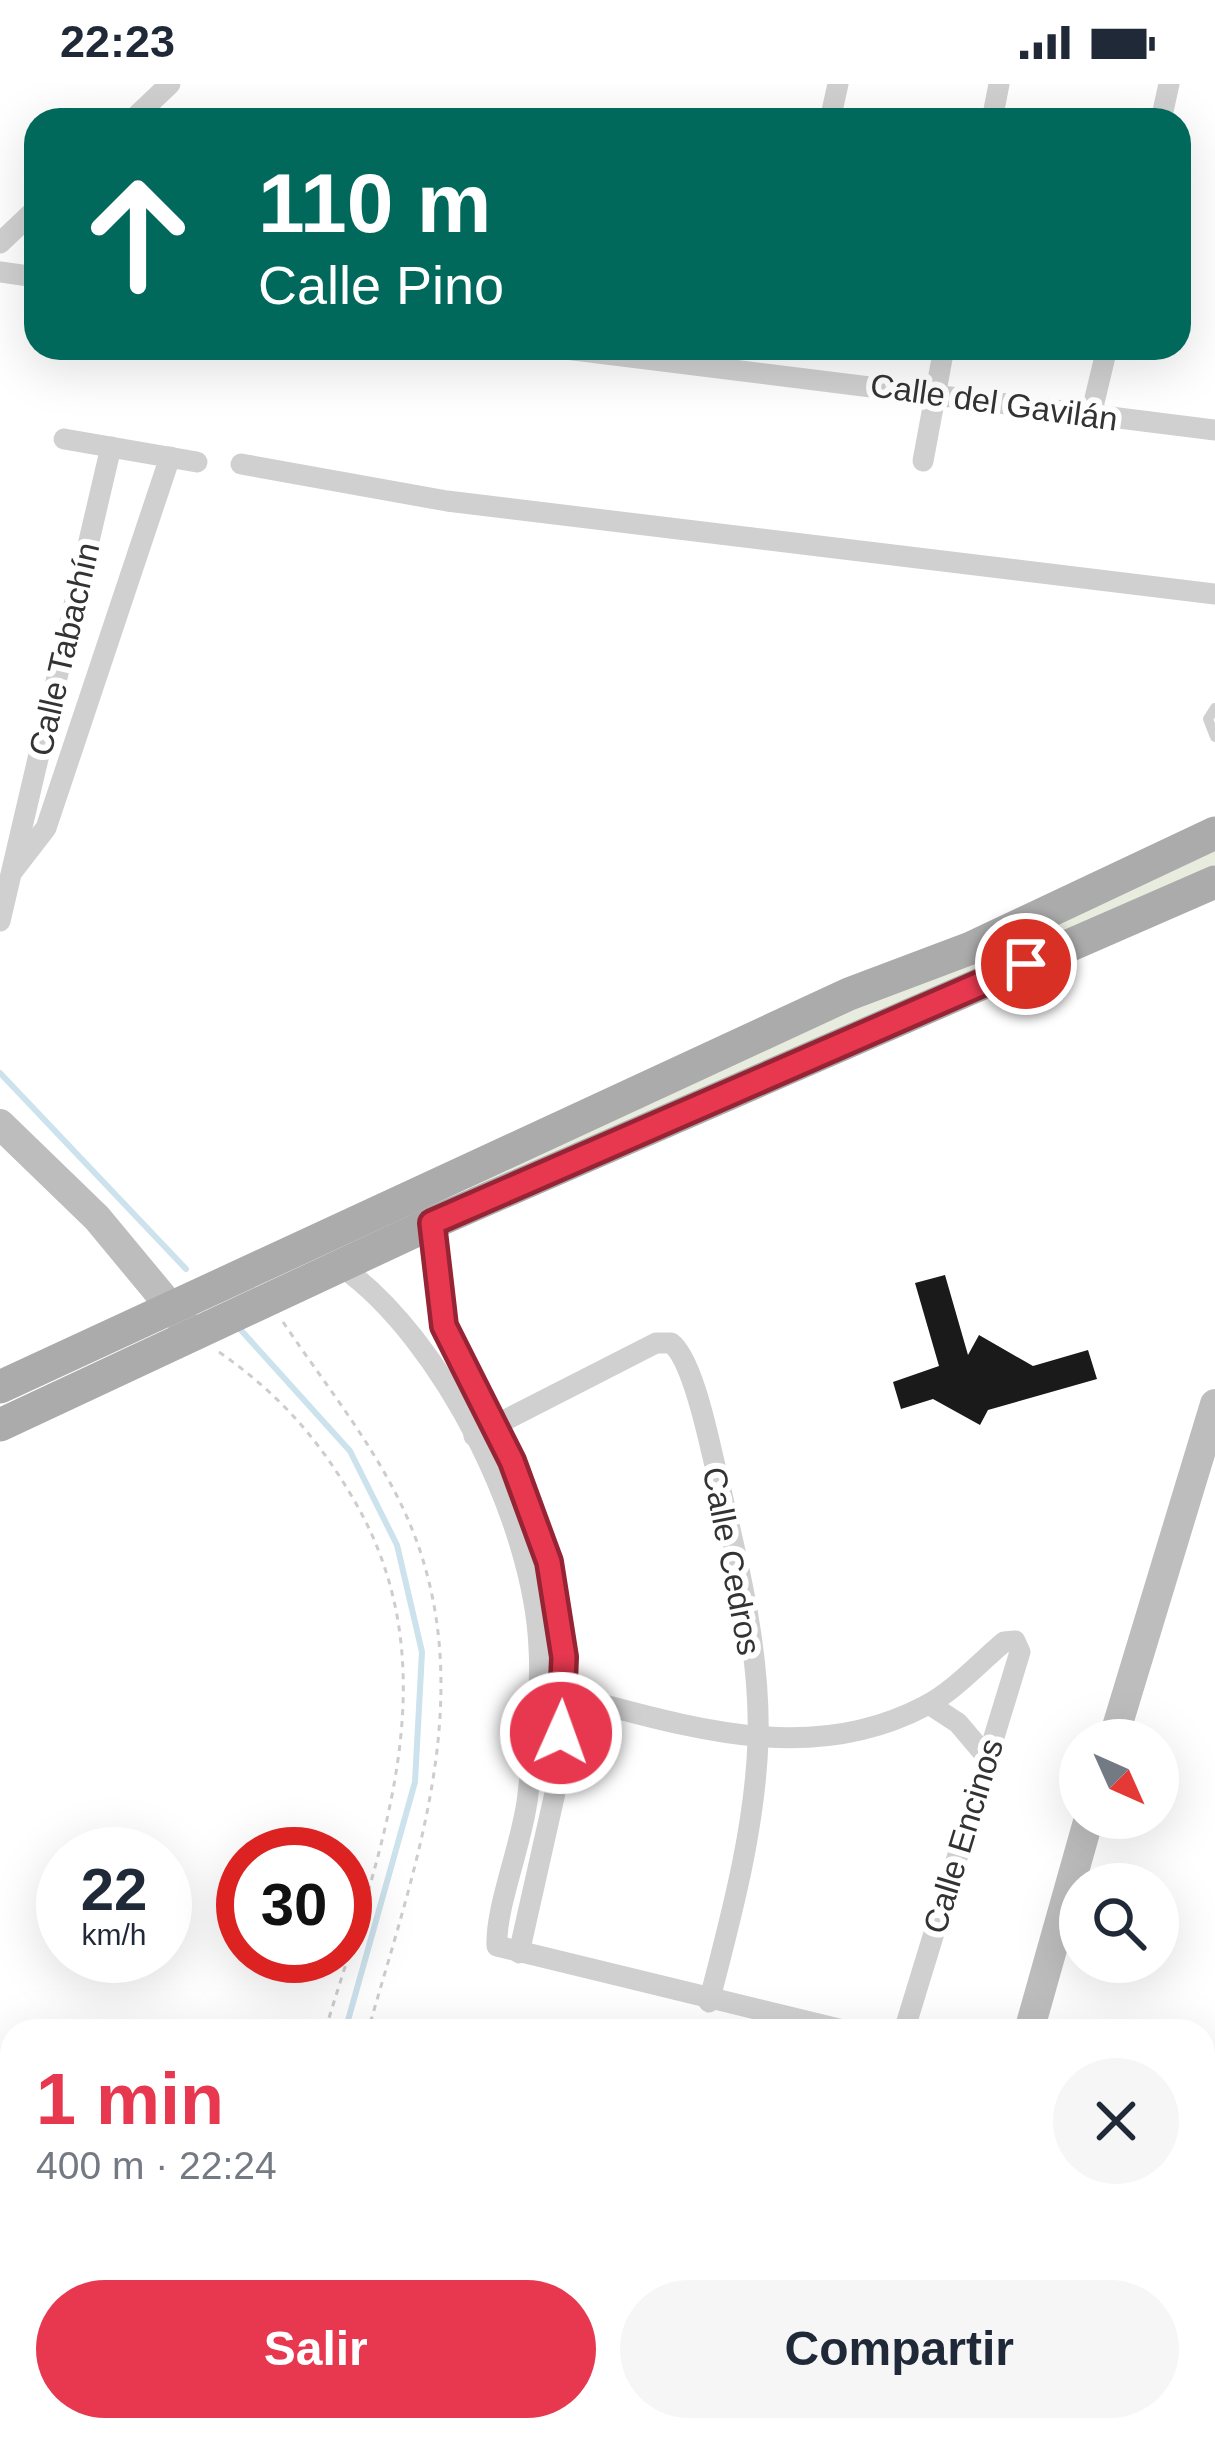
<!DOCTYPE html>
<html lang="es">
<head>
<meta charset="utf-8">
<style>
	:root { --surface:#fff; --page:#f6f6f7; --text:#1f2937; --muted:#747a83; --accent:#e73850 }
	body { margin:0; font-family:Arial,sans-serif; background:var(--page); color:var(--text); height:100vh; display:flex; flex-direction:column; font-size:45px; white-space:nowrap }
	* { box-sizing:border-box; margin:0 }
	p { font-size:39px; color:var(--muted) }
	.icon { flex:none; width:66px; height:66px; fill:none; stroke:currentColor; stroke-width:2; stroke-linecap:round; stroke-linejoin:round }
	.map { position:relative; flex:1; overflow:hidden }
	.panel { position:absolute; left:0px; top:1935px; width:1215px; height:423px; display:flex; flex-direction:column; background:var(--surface); border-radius:36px 36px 0 0; box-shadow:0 12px 48px #0002 }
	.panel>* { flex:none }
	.guide { position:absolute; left:24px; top:24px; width:1167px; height:252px; border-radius:36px; box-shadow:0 12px 48px #0002; background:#00695c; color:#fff; overflow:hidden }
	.needle { width:78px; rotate:135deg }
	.fabs { position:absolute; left:1059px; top:1635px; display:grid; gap:24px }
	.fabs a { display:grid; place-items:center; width:120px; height:120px; border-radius:50%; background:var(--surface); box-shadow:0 12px 48px #0002; font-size:60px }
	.speed { position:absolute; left:36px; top:1743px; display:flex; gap:24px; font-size:60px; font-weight:700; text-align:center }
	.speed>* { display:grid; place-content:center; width:156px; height:156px; border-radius:50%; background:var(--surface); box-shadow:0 12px 48px #0002; line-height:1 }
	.speed small { font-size:30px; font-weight:400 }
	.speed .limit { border:18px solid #d22; background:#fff; color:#111 }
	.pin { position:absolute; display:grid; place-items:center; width:102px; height:102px; color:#fff; margin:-51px; border:6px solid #fff; border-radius:50%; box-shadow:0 3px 12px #0007 }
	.me { position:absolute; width:132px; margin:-66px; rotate:2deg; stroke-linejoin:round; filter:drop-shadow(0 0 9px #0008) }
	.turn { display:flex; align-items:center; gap:42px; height:252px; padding:0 36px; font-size:54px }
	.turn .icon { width:156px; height:156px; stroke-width:2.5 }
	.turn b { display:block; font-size:84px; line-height:102px }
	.round { display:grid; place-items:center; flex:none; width:126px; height:126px; border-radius:63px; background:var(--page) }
	.summary { display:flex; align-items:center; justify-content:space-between; height:204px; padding:0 36px }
	h1 { font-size:72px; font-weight:700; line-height:90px; color:var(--accent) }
	.primary-button { display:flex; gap:24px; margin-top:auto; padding:24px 36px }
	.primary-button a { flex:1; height:138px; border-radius:72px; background:var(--accent); color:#fff; font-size:48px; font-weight:700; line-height:138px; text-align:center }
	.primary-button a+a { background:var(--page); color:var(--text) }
	.status { display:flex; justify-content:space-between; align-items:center; height:84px; padding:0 60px; background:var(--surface); direction:ltr }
	.status svg { height:33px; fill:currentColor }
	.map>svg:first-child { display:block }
</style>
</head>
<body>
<div class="status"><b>22:23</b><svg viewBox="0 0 49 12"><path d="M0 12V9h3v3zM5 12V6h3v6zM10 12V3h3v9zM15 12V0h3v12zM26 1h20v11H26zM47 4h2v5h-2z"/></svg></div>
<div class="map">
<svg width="1215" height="2357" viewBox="0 0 1215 2357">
	<rect width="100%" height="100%" fill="#fff"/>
	<polygon fill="#e7ecdf" points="1215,757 1215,781 472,1112 465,1096"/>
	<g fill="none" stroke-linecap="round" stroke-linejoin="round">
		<g stroke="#cce2ec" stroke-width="6">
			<polyline points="0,989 186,1185"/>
			<polyline points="239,1244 350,1367 397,1461 422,1568 415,1698 345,1947"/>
			<polyline points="235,2357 237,2346"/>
		</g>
	</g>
	<polygon fill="#1a1a1a" points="945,1191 968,1271 979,1251 1033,1282 1088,1266 1097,1295 988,1326 980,1341 933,1315 901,1325 893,1298 939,1282 915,1199"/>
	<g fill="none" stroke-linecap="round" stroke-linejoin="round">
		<g stroke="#cdcdcd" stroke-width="3" stroke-dasharray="6 6" stroke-linecap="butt">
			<path d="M283,1238c39,58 84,114 115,176 89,177 20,357 -30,533"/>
			<path d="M219,1268c59,41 99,86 135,148 101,173 24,356 -29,531"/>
			<polyline points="215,2357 216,2346"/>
			<polyline points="264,2357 266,2346"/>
		</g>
		<g stroke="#d0d0d0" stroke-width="10">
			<polyline points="1215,624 1208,635 1215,653"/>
			<polyline points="0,2130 12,2123"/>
		</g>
		<g stroke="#d0d0d0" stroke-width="21">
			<polyline points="132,36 170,0"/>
			<polyline points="830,36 838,0"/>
			<polyline points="992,36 999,0"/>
			<polyline points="1161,36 1169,0"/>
			<polyline points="0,159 36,125"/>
			<polyline points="0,188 36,193"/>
			<polyline points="558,264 1215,346"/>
			<polyline points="1091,331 1107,264"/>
			<polyline points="64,355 197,378"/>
			<polyline points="923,377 944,264"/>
			<polyline points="241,380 447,417 1215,510"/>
			<polyline points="12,788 46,744 170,373"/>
			<polyline points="0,837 111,363"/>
			<polyline points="432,1139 444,1242 535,1431 559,1520 564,1573 557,1700 519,1869"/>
			<path d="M342,1183c102,73 192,256 197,381 3,48 -6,99 -11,146 -4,45 -33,113 -31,152l350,85"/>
			<path d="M474,1352l182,-93h15c20,15 35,84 41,110 22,93 49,192 46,288 -3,88 -27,176 -49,261"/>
			<path d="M538,1604c127,30 260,85 387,18 28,-14 54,-43 79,-64l11,-1 5,11 -116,379"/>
			<polyline points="929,1620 958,1639 986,1672"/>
			<polyline points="656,2346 695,2357"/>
			<polyline points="1160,2346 1189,2357"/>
			<polyline points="339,2357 341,2346"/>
			<polyline points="1018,2357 1021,2346"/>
			<polyline points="1060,2357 1063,2346"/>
		</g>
		<g stroke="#bdbdbd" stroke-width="30">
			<polyline points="0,1040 97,1134 194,1251"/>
			<polyline points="1113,1656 1215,1320"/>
			<polyline points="1029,1947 1089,1734"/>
			<polyline points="844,2357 848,2346"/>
			<polyline points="869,2357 872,2346"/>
		</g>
		<g stroke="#ababab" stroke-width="33">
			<polyline points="0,1303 849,910 971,864 1215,749"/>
			<polyline points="0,1341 432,1139 1215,798"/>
			<polyline points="1203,2045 1215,2043"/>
			<polyline points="1203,2074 1215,2072"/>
			<polyline points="0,2169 12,2171"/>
			<polyline points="0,2213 12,2215"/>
		</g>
	</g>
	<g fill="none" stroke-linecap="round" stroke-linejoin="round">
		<g stroke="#962434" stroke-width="30">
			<polyline id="route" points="561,1649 564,1573 549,1478 512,1377 444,1242 432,1139 1026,880"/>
		</g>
		<use href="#route" stroke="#e73850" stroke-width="21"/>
	</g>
	<g text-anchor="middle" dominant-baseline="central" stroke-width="12" stroke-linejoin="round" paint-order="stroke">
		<g font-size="33" fill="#333" stroke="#fff">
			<text transform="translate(994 318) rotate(8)">Calle del Gavilán</text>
			<text transform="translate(64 565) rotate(-77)">Calle Tabachín</text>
			<text transform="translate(732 1477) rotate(79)">Calle Cedros</text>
			<text transform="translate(963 1752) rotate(-73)">Calle Encinos</text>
		</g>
	</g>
</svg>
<div class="fabs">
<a><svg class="needle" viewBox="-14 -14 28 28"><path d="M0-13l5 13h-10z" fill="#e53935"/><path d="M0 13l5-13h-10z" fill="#747a83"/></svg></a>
<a><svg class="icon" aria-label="search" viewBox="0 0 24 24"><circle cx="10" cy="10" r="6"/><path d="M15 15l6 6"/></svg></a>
</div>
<div class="speed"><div>22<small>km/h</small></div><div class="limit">30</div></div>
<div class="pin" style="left:1026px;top:880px;background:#d93025"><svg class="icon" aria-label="arrive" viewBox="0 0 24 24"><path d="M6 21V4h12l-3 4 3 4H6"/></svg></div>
<svg class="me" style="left:561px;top:1649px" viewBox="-20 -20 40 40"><circle r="17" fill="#e73850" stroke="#fff" stroke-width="3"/><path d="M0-11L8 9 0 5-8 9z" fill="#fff"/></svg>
<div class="guide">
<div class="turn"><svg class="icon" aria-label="ahead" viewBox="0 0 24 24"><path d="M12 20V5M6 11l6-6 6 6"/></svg><div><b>110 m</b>Calle Pino</div></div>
</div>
<section class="panel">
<div class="summary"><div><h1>1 min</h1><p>400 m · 22:24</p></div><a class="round"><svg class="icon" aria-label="close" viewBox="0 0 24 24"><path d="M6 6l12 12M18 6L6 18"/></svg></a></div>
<div class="primary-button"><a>Salir</a><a>Compartir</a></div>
</section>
</div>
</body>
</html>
